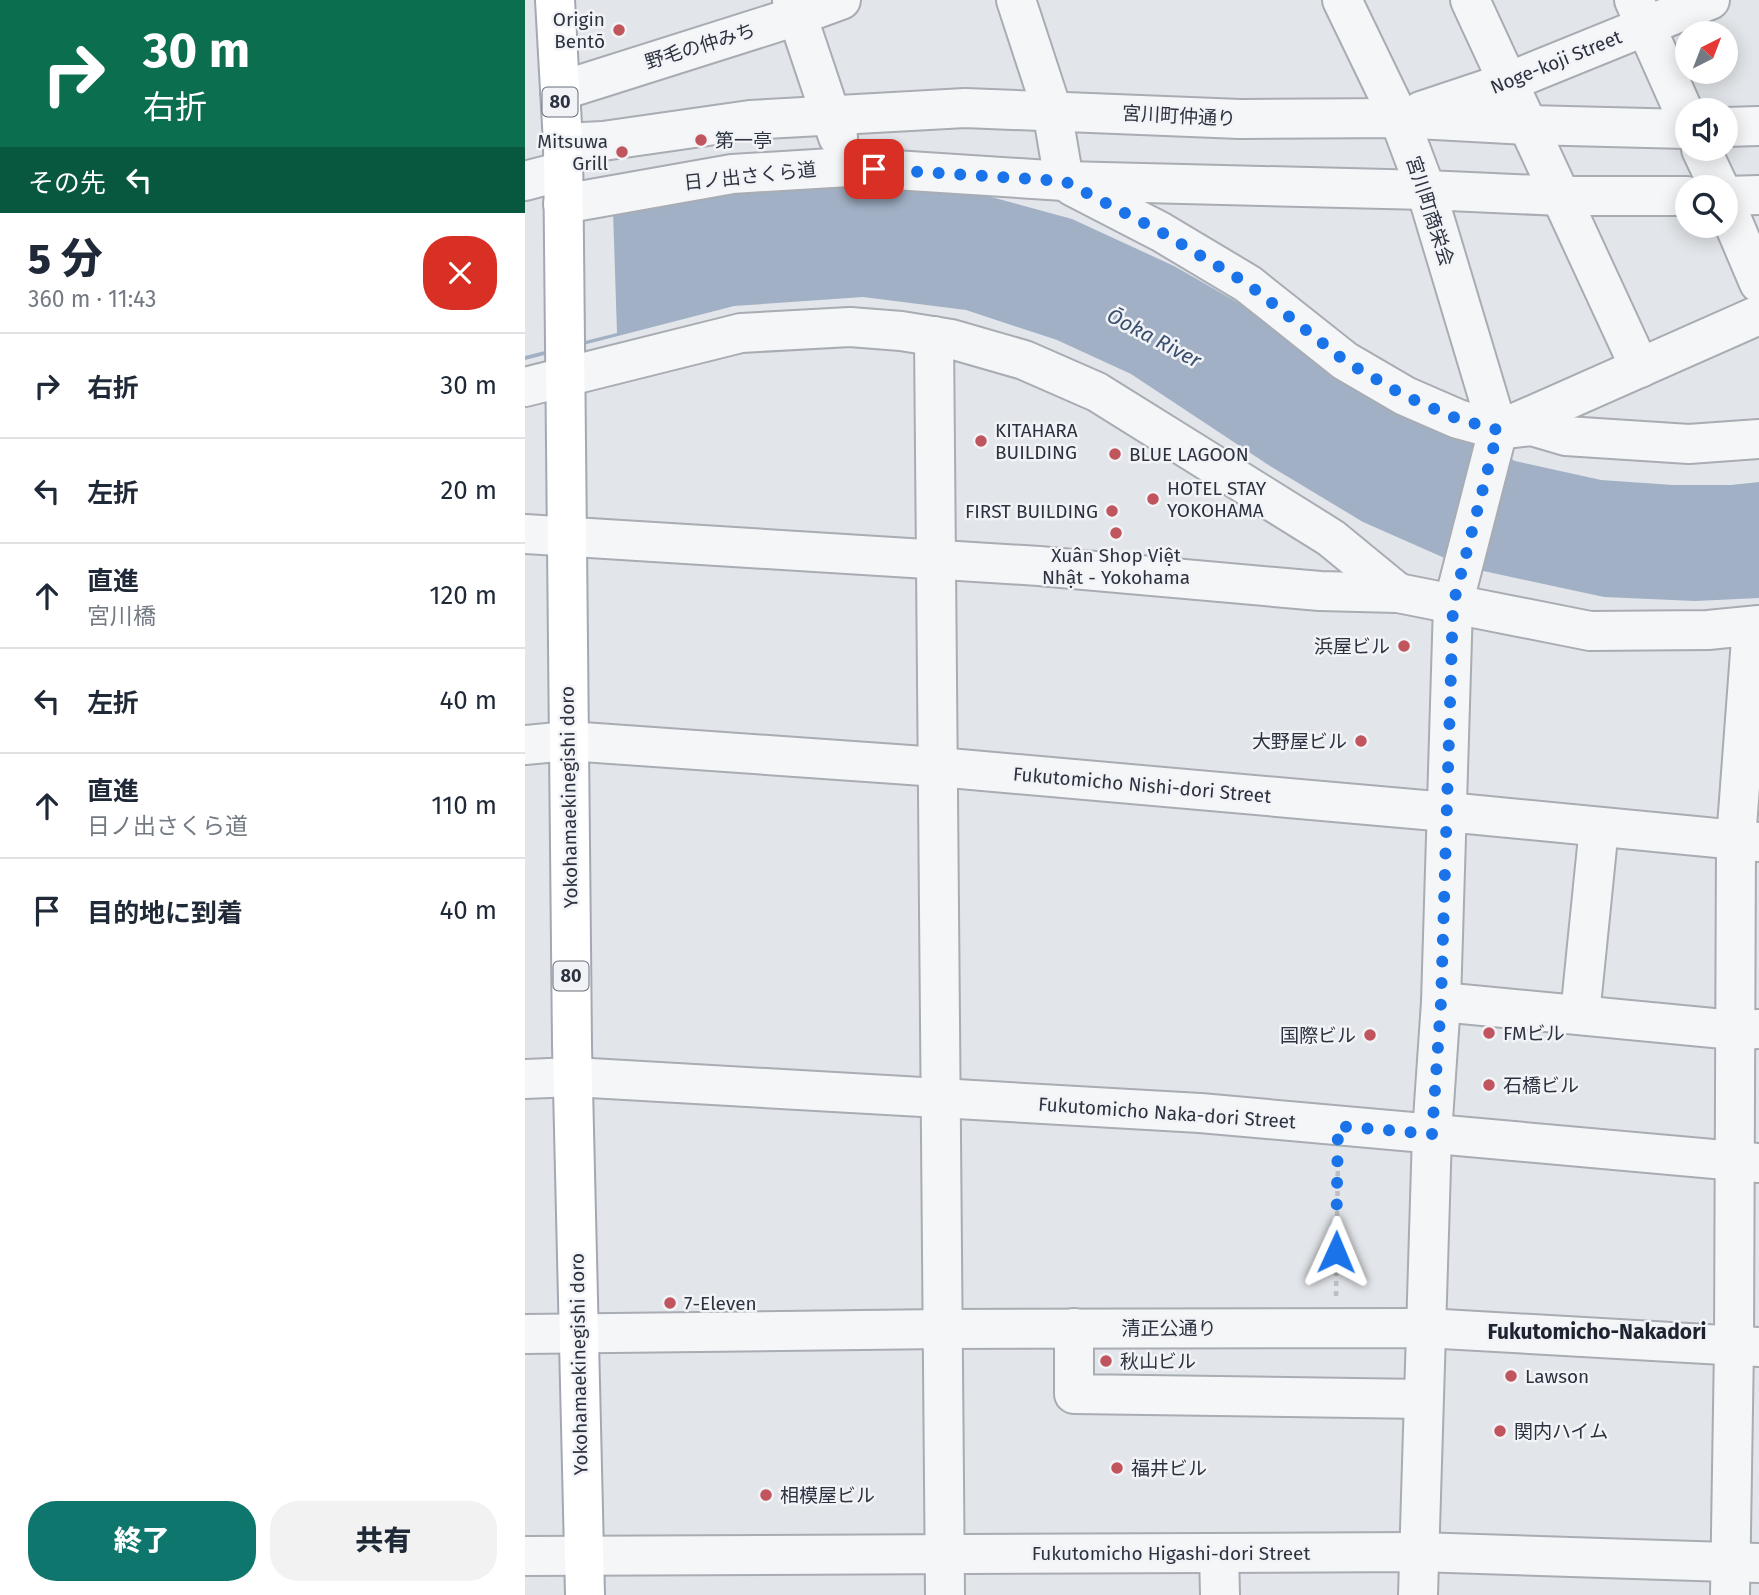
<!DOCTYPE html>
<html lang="ja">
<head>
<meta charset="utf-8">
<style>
	:root { --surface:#fff; --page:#f2f2f3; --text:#1f2937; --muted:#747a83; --line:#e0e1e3; --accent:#0f766e }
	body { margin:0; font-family:"Fira Sans","Noto Sans JP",sans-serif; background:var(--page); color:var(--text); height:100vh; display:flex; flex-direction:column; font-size:26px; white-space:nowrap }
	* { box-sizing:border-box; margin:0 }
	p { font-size:23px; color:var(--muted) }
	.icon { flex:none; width:38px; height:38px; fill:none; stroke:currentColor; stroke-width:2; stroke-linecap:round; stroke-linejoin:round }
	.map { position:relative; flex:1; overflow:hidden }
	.drawer { display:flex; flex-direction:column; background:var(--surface); width:525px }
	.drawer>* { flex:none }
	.banner { background:#0b6e4f; color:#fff; overflow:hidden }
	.needle { width:46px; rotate:42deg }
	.tools { position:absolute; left:1150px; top:21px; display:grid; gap:14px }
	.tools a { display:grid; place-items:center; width:63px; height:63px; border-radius:50%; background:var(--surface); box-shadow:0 4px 18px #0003; font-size:35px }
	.pin { position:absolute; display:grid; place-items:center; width:60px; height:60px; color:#fff; margin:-30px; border-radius:14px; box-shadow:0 4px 10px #0006 }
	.me { position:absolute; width:77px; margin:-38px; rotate:1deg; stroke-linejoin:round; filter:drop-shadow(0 0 5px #0008) }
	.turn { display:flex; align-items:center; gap:24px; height:147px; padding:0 28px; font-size:32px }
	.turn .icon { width:91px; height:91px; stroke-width:2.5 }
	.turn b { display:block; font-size:49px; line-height:60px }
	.then { display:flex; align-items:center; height:66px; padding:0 28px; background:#0003; gap:14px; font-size:26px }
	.round { display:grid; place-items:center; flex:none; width:74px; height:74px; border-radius:28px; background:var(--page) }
	.overview { display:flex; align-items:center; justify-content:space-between; height:119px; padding:0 28px }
	h1 { font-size:42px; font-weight:800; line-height:52px }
	.primary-button { display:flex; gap:14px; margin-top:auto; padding:14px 28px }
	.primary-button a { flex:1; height:80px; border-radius:28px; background:var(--accent); color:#fff; font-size:28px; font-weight:800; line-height:80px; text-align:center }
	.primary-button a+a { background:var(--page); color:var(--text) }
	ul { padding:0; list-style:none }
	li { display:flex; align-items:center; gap:21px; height:105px; padding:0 28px; border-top:2px solid var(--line) }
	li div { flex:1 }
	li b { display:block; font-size:26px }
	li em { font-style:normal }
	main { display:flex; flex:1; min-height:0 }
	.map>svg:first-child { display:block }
</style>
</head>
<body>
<main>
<section class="drawer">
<div class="banner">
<div class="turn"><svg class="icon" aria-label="right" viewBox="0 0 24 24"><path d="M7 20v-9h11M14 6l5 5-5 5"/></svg><div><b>30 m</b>右折</div></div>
<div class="then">その先<svg class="icon" aria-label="left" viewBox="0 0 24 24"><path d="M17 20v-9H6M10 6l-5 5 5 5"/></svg></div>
</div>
<div class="overview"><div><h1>5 分</h1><p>360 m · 11:43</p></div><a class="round" style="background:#d93025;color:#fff"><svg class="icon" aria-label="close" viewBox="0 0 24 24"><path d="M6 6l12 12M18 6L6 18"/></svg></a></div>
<ul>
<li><svg class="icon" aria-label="right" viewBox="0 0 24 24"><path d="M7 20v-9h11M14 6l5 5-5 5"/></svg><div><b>右折</b></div><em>30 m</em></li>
<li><svg class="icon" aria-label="left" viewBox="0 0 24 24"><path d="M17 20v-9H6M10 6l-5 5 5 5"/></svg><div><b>左折</b></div><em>20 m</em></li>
<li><svg class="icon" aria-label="ahead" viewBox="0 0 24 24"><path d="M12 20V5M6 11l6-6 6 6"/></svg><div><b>直進</b><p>宮川橋</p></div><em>120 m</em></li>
<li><svg class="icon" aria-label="left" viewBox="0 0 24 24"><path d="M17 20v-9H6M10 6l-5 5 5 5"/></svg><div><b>左折</b></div><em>40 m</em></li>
<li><svg class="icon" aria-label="ahead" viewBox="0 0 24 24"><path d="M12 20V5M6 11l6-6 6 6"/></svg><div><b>直進</b><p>日ノ出さくら道</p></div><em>110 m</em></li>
<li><svg class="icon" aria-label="arrive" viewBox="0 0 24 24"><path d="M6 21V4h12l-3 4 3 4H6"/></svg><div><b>目的地に到着</b></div><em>40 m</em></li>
</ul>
<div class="primary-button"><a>終了</a><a>共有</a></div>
</section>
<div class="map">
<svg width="1234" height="1595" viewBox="0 0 1234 1595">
	<rect width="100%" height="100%" fill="#e2e5e9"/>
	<polygon fill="#a1b0c5" points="342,177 448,192 547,219 649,266 990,461 1076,480 1148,485 1206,485 1234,482 1234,598 1170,601 1079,597 940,567 838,522 745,466 606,374 532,340 441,310 338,297 209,306 0,360 0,232 228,183"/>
	<polygon fill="#e2e5e9" points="88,210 92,333 0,356 0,228"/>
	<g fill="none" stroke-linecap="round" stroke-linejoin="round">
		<g stroke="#a8acb3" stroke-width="42">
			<g id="minor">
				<polyline points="267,0 313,137"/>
				<polyline points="491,0 527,110 539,181"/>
				<polyline points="817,0 874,118 901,190 973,430"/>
				<polyline points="945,0 1115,368"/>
				<polyline points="1109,0 1162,119"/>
				<polyline points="35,91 272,16 316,0"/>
				<polyline points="896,111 983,82 1185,0"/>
				<polyline points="1200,127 1234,126"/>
				<polyline points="38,143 78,141 225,120 440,108 715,119 874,118 1003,125 1162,129"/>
				<polyline points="1176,149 1194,187"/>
				<polyline points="0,181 38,171"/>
				<polyline points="547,186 636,232 723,284 820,361 880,396 933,419 973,430 1007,426 1041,436 1164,444 1234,439"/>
				<polyline points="1200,196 1234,195"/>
				<polyline points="1200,203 1234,283"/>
				<polyline points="38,204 207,174 323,167 539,181 901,190 1036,196 1162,196"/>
				<polyline points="409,336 420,1595"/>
				<polyline points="0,387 216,333 325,327 376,331 426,339 499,360 572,392 806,538 873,593"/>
				<polyline points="983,426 1234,315"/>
				<polyline points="0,534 514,566 795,591 873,593 1065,631 1183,630 1234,625"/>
				<polyline points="0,745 43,741 413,767 922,812 1234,842"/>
				<polyline points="916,1002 1209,1030 1234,1029"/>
				<polyline points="1055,1015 1074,827"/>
				<polyline points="0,1079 48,1077 675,1113 1234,1163"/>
				<polyline points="549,1328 549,1394 898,1399"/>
				<polyline points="0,1334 417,1329 900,1328 1234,1347"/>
				<polyline points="694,1553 695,1595"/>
				<polyline points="0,1556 893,1552 1234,1563"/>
				<polyline points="893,1595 907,1134 916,1002 928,605 973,430"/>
				<polyline points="1205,1595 1209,1346 1211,840 1227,626"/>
			</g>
		</g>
		<g stroke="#a3a8b4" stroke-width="42">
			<polyline id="major" points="30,0 38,143 47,1045 60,1595"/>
		</g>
		<polyline stroke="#bdbfc4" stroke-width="4.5" stroke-dasharray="5 5" stroke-linecap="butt" points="811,1296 813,1158"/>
		<use href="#minor" stroke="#f5f6f8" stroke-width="38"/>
		<use href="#major" stroke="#fff" stroke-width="38"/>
	</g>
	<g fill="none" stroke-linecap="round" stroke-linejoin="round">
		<polyline stroke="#1a73e8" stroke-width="12" stroke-dasharray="0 21.6" points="349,169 539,181 636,232 723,284 820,361 880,396 933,419 973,430 928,605 916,1002 907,1134 813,1126 811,1252"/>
	</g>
	<g fill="#c0555e" stroke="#f2f3f7" stroke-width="2.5">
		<circle cx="94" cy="30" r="7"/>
		<circle cx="176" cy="140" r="7"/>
		<circle cx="97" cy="152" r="7"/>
		<circle cx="456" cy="441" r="7"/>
		<circle cx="590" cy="454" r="7"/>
		<circle cx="628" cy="499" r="7"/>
		<circle cx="587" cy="511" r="7"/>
		<circle cx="591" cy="533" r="7"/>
		<circle cx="879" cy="646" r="7"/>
		<circle cx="836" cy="741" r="7"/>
		<circle cx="964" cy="1033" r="7"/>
		<circle cx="845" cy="1035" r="7"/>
		<circle cx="964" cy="1085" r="7"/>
		<circle cx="145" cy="1303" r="7"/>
		<circle cx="581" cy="1361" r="7"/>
		<circle cx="986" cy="1376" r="7"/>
		<circle cx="975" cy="1431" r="7"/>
		<circle cx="592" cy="1468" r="7"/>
		<circle cx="241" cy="1495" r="7"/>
	</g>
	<g text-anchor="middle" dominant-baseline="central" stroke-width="5" stroke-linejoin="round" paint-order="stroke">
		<g fill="#f2f3f7" stroke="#676c76" stroke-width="2">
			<rect x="17.5" y="87.5" width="35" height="29" rx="5"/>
			<rect x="28.5" y="961.5" width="35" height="29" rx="5"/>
		</g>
		<g font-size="18" font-weight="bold" fill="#2c323f">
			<text x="35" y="102">80</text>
			<text x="46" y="976">80</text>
		</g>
		<g font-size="19" fill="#2c323f" stroke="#f2f3f7" text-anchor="start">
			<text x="80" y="19" text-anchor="end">Origin<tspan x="80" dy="22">Bentō</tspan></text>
			<text x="190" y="140">第一亭</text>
			<text x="83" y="141" text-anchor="end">Mitsuwa<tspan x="83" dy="22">Grill</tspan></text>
			<text x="470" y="430">KITAHARA<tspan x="470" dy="22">BUILDING</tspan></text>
			<text x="604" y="454">BLUE LAGOON</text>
			<text x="642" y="488">HOTEL STAY<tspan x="642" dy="22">YOKOHAMA</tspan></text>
			<text x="573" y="511" text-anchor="end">FIRST BUILDING</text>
			<text x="591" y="555" text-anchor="middle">Xuân Shop Việt<tspan x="591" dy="22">Nhật - Yokohama</tspan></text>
			<text x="865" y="646" text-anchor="end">浜屋ビル</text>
			<text x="822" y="741" text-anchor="end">大野屋ビル</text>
			<text x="978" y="1033">FMビル</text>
			<text x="831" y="1035" text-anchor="end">国際ビル</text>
			<text x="978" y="1085">石橋ビル</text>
			<text x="159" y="1303">7-Eleven</text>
			<text x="595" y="1361">秋山ビル</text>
			<text x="1000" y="1376">Lawson</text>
			<text x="989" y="1431">関内ハイム</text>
			<text x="606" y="1468">福井ビル</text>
			<text x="255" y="1495">相模屋ビル</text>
		</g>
		<g font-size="19" fill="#2c323f" stroke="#f2f3f7">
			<text transform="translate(175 46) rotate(-17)">野毛の仲みち</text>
			<text transform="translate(1031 62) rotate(-22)">Noge-koji Street</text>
			<text transform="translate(654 116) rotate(3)">宮川町仲通り</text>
			<text transform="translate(225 176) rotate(-6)">日ノ出さくら道</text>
			<text transform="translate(905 211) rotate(72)">宮川町商栄会</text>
			<text transform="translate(617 785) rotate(5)">Fukutomicho Nishi-dori Street</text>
			<text transform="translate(44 797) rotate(-91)">Yokohamaekinegishi doro</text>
			<text transform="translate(642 1113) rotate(4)">Fukutomicho Naka-dori Street</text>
			<text x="644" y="1328">清正公通り</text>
			<text transform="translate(54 1364) rotate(-91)">Yokohamaekinegishi doro</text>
			<text x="646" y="1553">Fukutomicho Higashi-dori Street</text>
		</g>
		<g font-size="21" font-style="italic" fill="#3a4e6f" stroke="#f2f3f7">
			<text transform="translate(629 338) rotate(28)">Ōoka River</text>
		</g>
		<g font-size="21" font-weight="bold" fill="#1e2330" stroke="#f2f3f7">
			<text x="1072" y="1332">Fukutomicho-Nakadori</text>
		</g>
	</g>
</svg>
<div class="tools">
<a><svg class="needle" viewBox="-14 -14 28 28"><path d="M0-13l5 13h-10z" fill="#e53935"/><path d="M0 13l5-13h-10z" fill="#747a83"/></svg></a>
<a><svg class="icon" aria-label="sound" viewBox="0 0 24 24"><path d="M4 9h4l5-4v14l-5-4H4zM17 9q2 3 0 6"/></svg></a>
<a><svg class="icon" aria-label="search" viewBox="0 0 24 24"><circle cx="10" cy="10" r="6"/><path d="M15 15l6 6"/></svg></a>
</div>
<div class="pin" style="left:349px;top:169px;background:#d93025"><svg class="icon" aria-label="arrive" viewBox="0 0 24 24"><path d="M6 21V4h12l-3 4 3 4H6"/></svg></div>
<svg class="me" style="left:811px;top:1252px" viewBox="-20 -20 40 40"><path d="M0-17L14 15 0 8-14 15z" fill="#1a73e8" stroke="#fff" stroke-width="4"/></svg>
</div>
</main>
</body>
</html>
